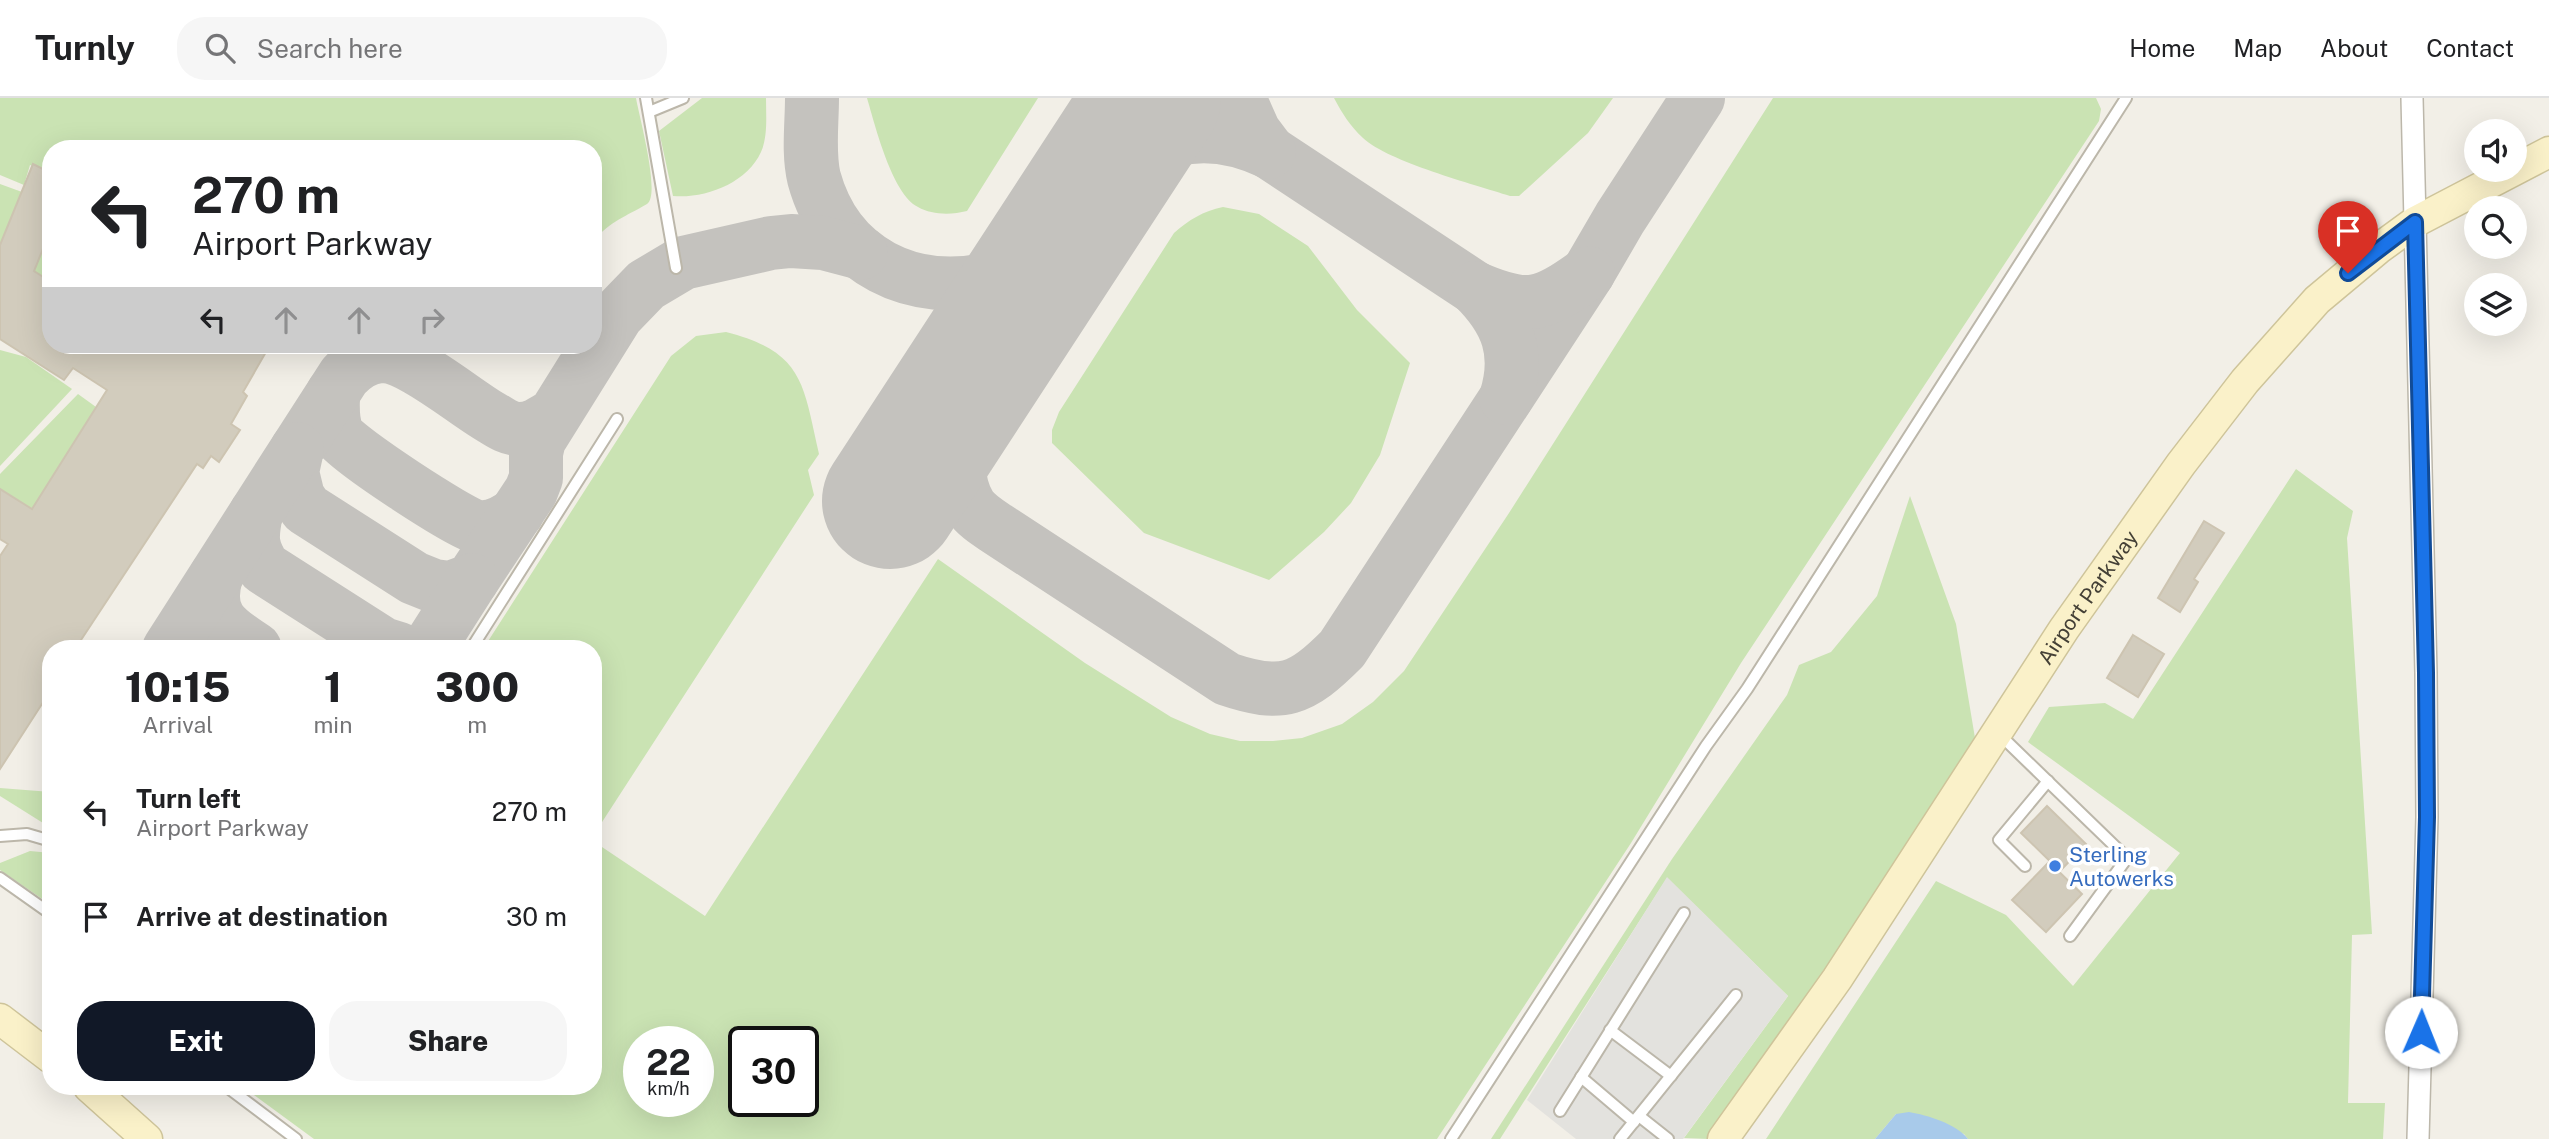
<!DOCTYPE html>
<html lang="en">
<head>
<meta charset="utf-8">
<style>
	:root { --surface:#fff; --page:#f6f6f6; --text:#202124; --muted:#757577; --line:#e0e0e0; --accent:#111827 }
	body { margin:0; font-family:"Public Sans",sans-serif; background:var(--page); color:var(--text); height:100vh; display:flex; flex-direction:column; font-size:26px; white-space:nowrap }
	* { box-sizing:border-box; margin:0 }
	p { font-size:23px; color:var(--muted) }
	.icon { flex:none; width:38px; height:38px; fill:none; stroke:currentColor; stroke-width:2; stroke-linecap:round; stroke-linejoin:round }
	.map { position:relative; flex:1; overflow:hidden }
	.side { position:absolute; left:42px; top:542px; width:560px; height:455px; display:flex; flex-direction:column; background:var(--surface); border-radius:28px; box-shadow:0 7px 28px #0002 }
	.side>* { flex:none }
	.hud { position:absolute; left:42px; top:42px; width:560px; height:214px; border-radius:28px; box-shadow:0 7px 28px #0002; background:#fff; color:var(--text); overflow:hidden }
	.buttons { position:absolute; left:2464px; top:21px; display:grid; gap:14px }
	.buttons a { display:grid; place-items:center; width:63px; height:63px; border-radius:50%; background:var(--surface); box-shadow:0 7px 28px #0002; font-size:35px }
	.speed { position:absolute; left:623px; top:928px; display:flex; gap:14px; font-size:35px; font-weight:700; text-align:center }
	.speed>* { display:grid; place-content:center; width:91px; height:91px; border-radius:50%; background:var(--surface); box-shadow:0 7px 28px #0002; line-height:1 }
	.speed small { font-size:18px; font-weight:400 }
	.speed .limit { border:4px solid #111; border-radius:10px; background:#fff; color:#111 }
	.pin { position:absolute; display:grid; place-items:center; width:60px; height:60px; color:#fff; margin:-72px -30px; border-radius:50% 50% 50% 0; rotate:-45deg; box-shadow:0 0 7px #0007 }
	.pin .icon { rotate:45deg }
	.me { position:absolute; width:77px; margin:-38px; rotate:1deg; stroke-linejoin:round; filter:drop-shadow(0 0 5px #0008) }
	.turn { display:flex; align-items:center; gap:24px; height:147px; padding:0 35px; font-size:32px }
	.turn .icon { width:91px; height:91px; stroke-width:2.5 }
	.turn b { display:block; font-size:49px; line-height:60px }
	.lanes { display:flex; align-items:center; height:66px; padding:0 35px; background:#0003; justify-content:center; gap:35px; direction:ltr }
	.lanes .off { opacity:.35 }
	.eta { display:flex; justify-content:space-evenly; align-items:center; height:119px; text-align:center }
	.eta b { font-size:42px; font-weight:800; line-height:49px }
	.cta { display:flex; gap:14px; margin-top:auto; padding:14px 35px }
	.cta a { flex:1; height:80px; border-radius:28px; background:var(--accent); color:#fff; font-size:28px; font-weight:800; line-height:80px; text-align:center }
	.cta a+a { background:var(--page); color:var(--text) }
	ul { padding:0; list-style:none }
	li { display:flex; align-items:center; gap:21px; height:105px; padding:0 35px }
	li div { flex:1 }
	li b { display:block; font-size:26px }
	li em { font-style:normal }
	header { display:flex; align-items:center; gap:42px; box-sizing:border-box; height:98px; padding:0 35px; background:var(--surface); border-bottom:2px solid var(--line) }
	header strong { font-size:33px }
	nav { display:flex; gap:38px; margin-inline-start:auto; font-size:24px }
	.search { width:490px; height:63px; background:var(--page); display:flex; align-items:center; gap:18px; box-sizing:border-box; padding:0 24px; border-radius:28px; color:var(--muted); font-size:26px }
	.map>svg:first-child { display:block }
</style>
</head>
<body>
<header>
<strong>Turnly</strong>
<div class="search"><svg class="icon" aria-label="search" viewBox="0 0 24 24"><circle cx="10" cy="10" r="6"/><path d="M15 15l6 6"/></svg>Search here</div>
<nav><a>Home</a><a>Map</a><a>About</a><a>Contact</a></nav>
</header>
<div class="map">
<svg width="2549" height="1041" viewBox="0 0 2549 1041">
	<rect width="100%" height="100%" fill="#f2efe7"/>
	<g fill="#cae3b3" fill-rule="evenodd">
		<path d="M0,0h636c3,18 25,97 11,106 -22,13 -35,16 -54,37v-92h-542v24l-21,-8 -6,20 -24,-10z"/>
		<path d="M702,0h64c0,18 2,38 -5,54 -14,31 -56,47 -88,44l-14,-65z"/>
		<path d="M867,0h171l-71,113c-16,4 -35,4 -49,-4 -26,-13 -43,-82 -51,-109z"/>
		<path d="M1334,0h279l-25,35 -69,63h-9c-37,-12 -121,-34 -147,-58 -13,-12 -21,-25 -29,-40z"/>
		<path d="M1773,0h323l5,11 -2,12 -358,542 -110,180 -194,296h-1123l-71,-52h350v-246l112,75 233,-357 147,104 86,54 39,17 30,7h33l29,-3 40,-14 31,-22 31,-31 105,-158zM639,943h59v60h-59zM744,943h59v60h-59z"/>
		<polygon points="0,86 22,94 0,147"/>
		<path d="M1223,109l36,7 49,32 49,64 53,53 -30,92 -29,48 -27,29 -55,48 -125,-47 -92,-90v-13l7,-18 115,-179c15,-13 29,-22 49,-26z"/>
		<polygon points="44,148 51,151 51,184 34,173"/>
		<path d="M726,234c78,20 77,52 93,122l-11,16 6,25 -221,341v-187h-110l188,-293 25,-20z"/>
		<polygon points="0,252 26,259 72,291 0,368"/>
		<polygon points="78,296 96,309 32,411 2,392 0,393 0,376"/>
		<polygon points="2296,371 2353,413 2347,440 2372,836 2352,837 2348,1005 2385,1005 2383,1041 1968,1041 1964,1036 1896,1016 1875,1041 1766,1041 1936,783 2006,817 2073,888 2180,755 2028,644 2049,609 2105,605 2133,621"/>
		<polygon points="1910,398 1956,526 1975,640 1839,854 1709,1041 1684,1040 1788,898 1667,780 1500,1041 1491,1041 1672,761 1787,597 1799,567 1831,554 1877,498"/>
		<polygon points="0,690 51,694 51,730 0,698"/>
		<polygon points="30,753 51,755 51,807 0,772 0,765"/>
	</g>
	<polygon fill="#e3e2de" points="1667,779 1788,898 1683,1041 1576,1041 1527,1002"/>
	<path fill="#a8caea" d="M1909,1014c18,3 48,12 59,27h-93l21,-25z"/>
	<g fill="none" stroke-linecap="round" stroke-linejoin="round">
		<g stroke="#c4c2be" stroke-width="54">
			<path d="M812,0c0,26 -4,55 2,80 23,84 99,120 180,100 20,-4 40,-16 59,-24"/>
			<polyline points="1269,54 1475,190"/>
			<path d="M1093,93c53,-51 105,-72 176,-39l-15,-20 -15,-34"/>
			<path d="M333,295c0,15 -2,28 5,42 7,13 123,89 139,92 14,2 29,-6 40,-14"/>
			<path d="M959,297c1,33 -8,82 11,111 6,9 17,16 26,22l231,151c56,19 74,11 115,-30l246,-376 32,-55 78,-120"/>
			<path d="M1506,300c14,-45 2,-77 -31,-110 53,23 67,18 113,-15"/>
			<path d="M554,317c-11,7 -21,14 -35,14 -9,0 -17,-5 -25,-10 -28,-15 -83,-64 -113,-63 -15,1 -28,10 -37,20l-47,73 -5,23 6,25 8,12 108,69 20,8 16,2 22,-8 59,-89 5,-13v-25l3,-13 78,-125 29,-30 37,-22 88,-20 20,-2 32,2 38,10"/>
			<path d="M256,415c-5,25 -5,34 8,55l119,76 16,5"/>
			<path d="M216,478c-11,40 8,53 39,73"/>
			<polyline points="169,551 297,351"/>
			<polyline points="428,551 472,482"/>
		</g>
		<polyline stroke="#c4c2be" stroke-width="136" points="890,403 1153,0"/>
	</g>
	<g fill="#d2ccbd" stroke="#cdc4b1" stroke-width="2">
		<polygon points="33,66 51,75 51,131 34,173 51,184 51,247 270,247 243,294 247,298 231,326 240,332 219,364 211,358 203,370 197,366 75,551 51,551 51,592 0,671 0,458 8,446 0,441 0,391 32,411 107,292 73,270 64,282 0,241 0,147"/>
		<polygon points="2204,423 2224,435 2194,481 2198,484 2180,514 2158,500"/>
		<polygon points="2133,537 2164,556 2138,599 2107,580"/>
		<polygon points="2047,708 2086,746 2060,773 2021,735"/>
		<polygon points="2049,764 2082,796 2046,834 2012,802"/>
	</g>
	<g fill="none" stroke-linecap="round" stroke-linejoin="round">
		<g stroke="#bcb7aa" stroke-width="14">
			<g id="service">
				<polyline points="646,0 676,170"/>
				<polyline points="649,14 683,0"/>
				<polyline points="471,551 617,321"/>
				<polyline points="1998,635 2127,760 2070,838"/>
				<polyline points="0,738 27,736 51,743"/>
				<polyline points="2025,768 1999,742 2048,683"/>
				<polyline points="0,780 51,816"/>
				<polyline points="1610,932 1671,978"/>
				<polyline points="1581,979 1634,1024"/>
				<polyline points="227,989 296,1041"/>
				<polyline points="1560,1013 1684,815"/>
				<polyline points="1639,1018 1668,1041"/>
				<polyline points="1451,1041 1706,648 1747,591 2126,0"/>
				<polyline points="1620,1041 1736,897"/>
			</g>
		</g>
		<g stroke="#bcb7aa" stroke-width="24">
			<polyline id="minor" points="2412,0 2426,575 2427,719 2418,1041"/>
		</g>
		<g stroke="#cec49a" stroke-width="33">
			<g id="secondary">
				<polyline points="0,921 51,960"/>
				<polyline points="89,989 147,1041"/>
				<path id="s1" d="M1723,1041l114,-160 227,-350 117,-165 64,-83 72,-81 61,-51 37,-27 134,-70"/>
			</g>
		</g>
		<use href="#service" stroke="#fff" stroke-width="10"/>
		<use href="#minor" stroke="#fff" stroke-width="21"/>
		<use href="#secondary" stroke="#faf1c9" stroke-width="30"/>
	</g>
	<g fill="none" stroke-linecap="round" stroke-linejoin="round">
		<g stroke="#114b97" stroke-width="18">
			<polyline id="route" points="2348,175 2415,124 2426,575 2427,719 2421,934"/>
		</g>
		<use href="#route" stroke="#1a73e8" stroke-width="12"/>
	</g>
	<circle fill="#3f7fe0" stroke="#fff" stroke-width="2.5" cx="2055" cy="768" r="7"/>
	<g text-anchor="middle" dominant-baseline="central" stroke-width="7" stroke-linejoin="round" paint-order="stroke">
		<g font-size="21" fill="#444036" stroke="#fff">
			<text stroke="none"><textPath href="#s1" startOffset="653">Airport Parkway</textPath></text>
		</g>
		<g font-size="21" fill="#366cbe" stroke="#fff" text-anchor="start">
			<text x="2069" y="756">Sterling<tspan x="2069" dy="24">Autowerks</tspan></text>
		</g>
	</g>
</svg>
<div class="buttons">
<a><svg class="icon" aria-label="sound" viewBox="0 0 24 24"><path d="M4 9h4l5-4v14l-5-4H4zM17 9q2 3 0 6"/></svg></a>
<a><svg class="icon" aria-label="search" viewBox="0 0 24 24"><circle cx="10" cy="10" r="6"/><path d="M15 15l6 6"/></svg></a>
<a><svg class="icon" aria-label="layers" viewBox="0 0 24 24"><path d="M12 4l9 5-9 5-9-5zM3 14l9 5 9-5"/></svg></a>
</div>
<div class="speed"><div>22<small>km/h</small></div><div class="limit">30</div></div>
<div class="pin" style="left:2348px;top:175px;background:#d93025"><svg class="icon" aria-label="arrive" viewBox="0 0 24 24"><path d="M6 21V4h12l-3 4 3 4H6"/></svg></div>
<svg class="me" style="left:2421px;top:934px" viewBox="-20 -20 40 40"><circle r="19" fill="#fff"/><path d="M0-13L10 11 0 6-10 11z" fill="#1a73e8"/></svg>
<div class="hud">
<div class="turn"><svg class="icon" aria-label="left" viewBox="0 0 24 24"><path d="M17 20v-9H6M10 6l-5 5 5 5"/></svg><div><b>270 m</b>Airport Parkway</div></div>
<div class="lanes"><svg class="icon" aria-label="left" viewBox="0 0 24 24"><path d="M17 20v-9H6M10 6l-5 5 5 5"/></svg><svg class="icon off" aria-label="ahead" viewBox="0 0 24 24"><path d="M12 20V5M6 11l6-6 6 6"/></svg><svg class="icon off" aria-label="ahead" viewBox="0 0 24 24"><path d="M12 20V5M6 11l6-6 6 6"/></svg><svg class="icon off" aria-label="right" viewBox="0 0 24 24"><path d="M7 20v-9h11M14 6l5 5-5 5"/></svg></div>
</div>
<section class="side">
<div class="eta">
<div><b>10:15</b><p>Arrival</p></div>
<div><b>1</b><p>min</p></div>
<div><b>300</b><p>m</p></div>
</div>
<ul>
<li><svg class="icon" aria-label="left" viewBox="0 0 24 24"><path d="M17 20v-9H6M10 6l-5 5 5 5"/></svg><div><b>Turn left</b><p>Airport Parkway</p></div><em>270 m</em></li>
<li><svg class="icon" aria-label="arrive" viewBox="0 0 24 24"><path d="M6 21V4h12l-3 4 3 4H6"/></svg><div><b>Arrive at destination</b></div><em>30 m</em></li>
</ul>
<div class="cta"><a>Exit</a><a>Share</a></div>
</section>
</div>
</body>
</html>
